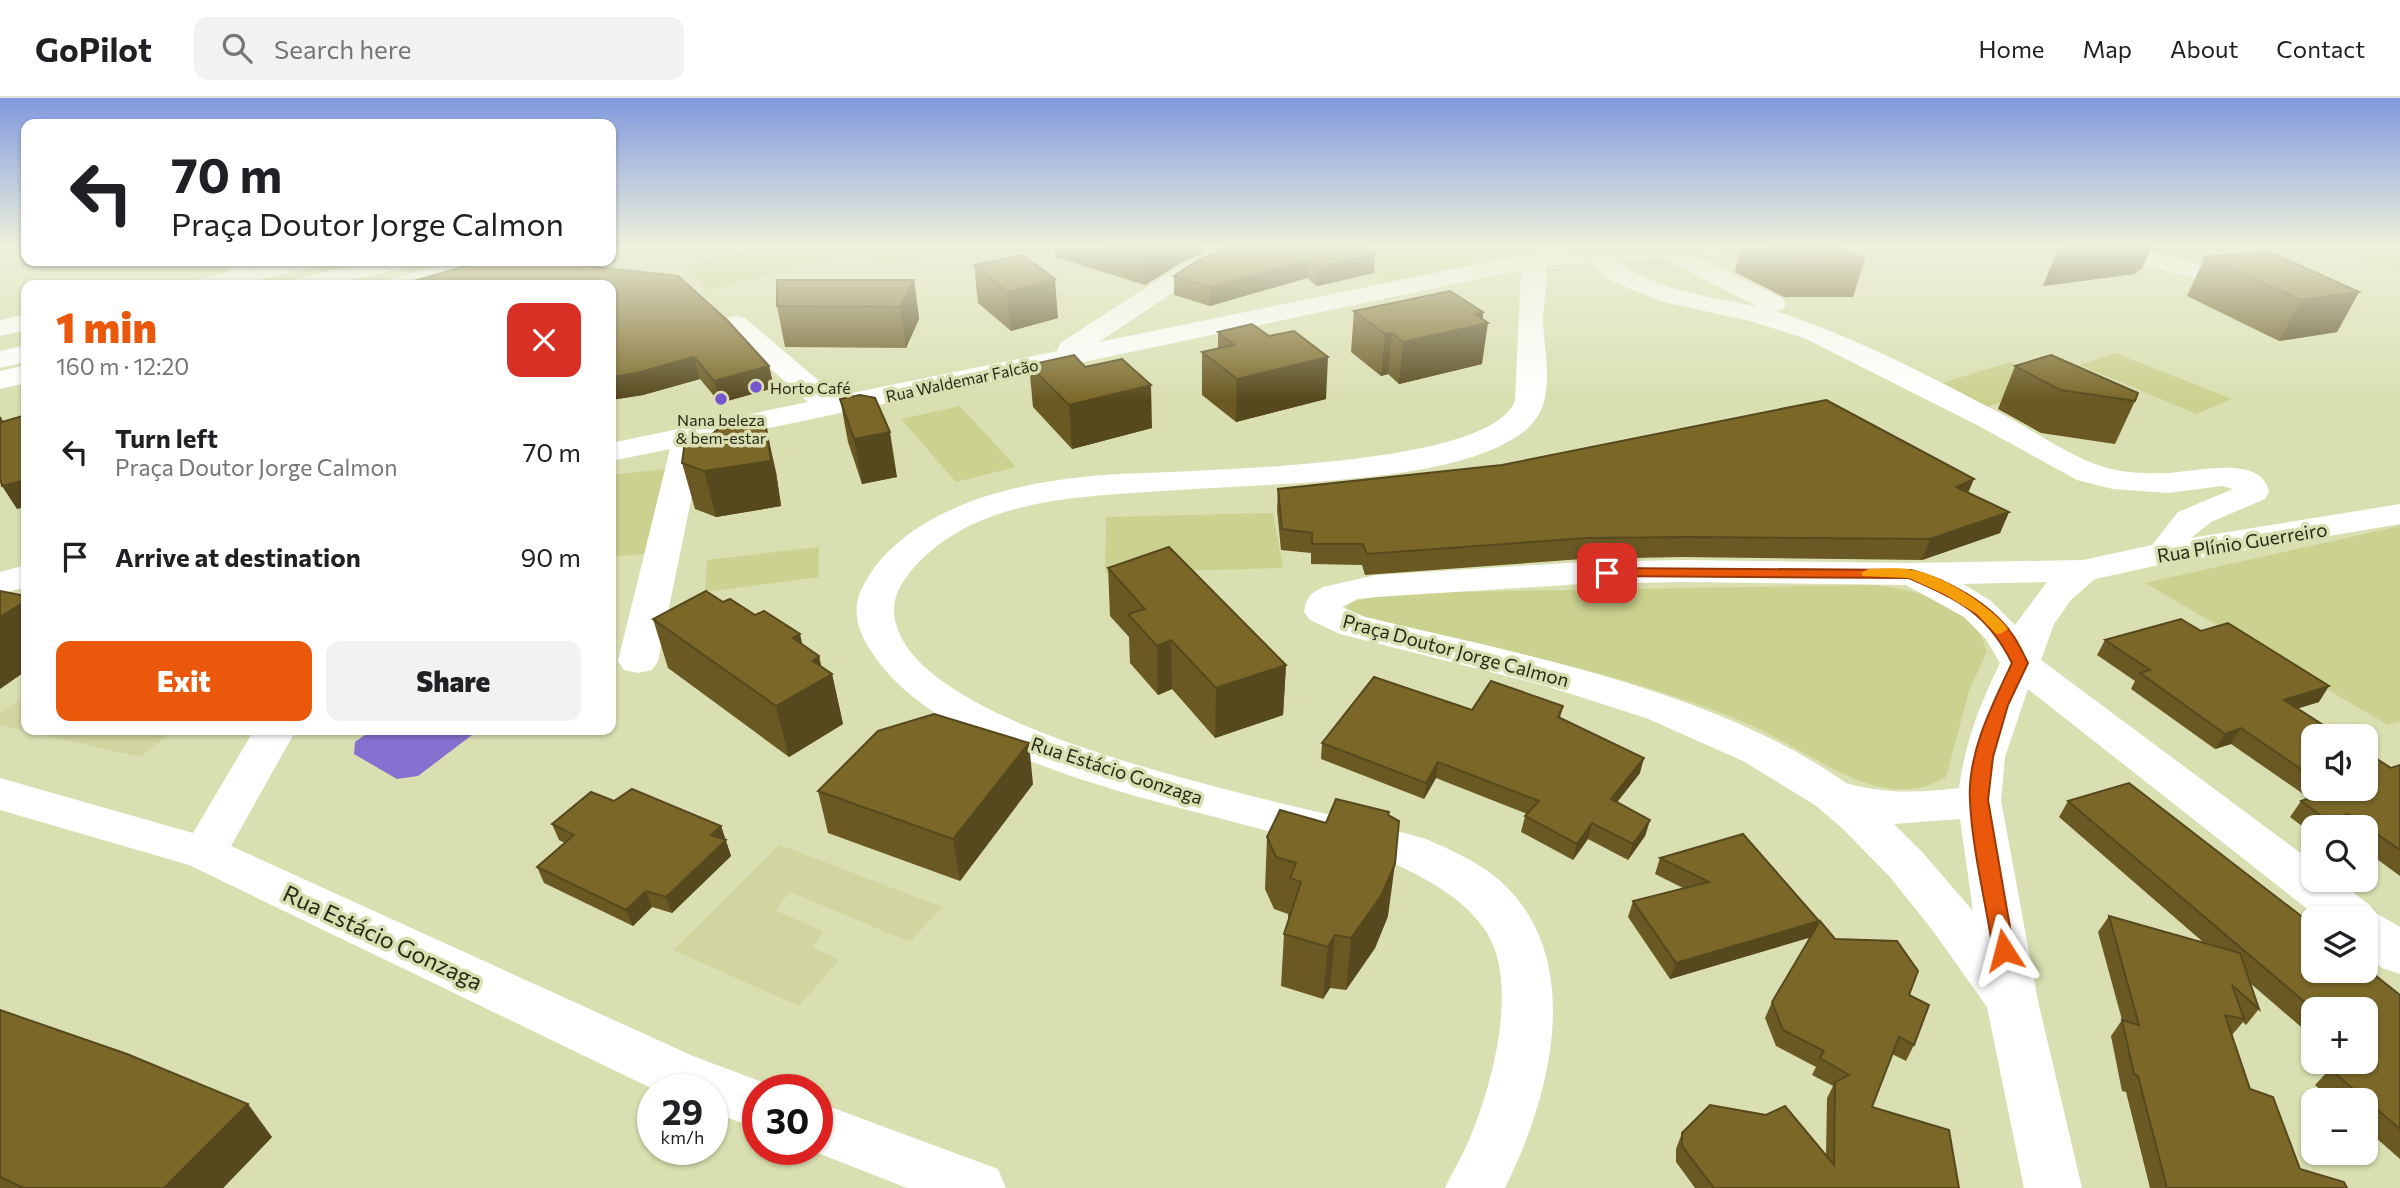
<!DOCTYPE html>
<html lang="en">
<head>
<meta charset="utf-8">
<style>
	:root { --surface:#fff; --page:#f2f2f2; --text:#202124; --muted:#757577; --line:#e0e0e0; --accent:#ea580c }
	body { margin:0; font-family:Commissioner,sans-serif; background:var(--page); color:var(--text); height:100vh; display:flex; flex-direction:column; font-size:26px; white-space:nowrap }
	* { box-sizing:border-box; margin:0 }
	p { font-size:23px; color:var(--muted) }
	.icon { flex:none; width:38px; height:38px; fill:none; stroke:currentColor; stroke-width:2; stroke-linecap:round; stroke-linejoin:round }
	.map { position:relative; flex:1; overflow:hidden }
	.details { position:absolute; left:21px; top:182px; width:595px; height:455px; display:flex; flex-direction:column; background:var(--surface); border-radius:14px; box-shadow:0 2px 5px #0004 }
	.details>* { flex:none }
	.banner { position:absolute; left:21px; top:21px; width:595px; height:147px; border-radius:14px; box-shadow:0 2px 5px #0004; background:#fff; color:var(--text); overflow:hidden }
	.controls { position:absolute; left:2301px; top:626px; display:grid; gap:14px }
	.controls a { display:grid; place-items:center; width:77px; height:77px; border-radius:14px; background:var(--surface); box-shadow:0 2px 5px #0004; font-size:35px }
	.speed { position:absolute; left:637px; top:976px; display:flex; gap:14px; font-size:35px; font-weight:700; text-align:center }
	.speed>* { display:grid; place-content:center; width:91px; height:91px; border-radius:50%; background:var(--surface); box-shadow:0 2px 5px #0004; line-height:1 }
	.speed small { font-size:18px; font-weight:400 }
	.speed .limit { border:10px solid #d22; background:#fff; color:#111 }
	.pin { position:absolute; display:grid; place-items:center; width:60px; height:60px; color:#fff; margin:-30px; border-radius:14px; box-shadow:0 4px 10px #0006 }
	.me { position:absolute; width:77px; margin:-38px; rotate:351deg; stroke-linejoin:round; filter:drop-shadow(0 0 5px #0008) }
	.turn { display:flex; align-items:center; gap:24px; height:147px; padding:0 35px; font-size:32px }
	.turn .icon { width:91px; height:91px; stroke-width:2.5 }
	.turn b { display:block; font-size:49px; line-height:60px }
	.round { display:grid; place-items:center; flex:none; width:74px; height:74px; border-radius:14px; background:var(--page) }
	.head { display:flex; align-items:center; justify-content:space-between; height:119px; padding:0 35px }
	h1 { font-size:42px; font-weight:800; line-height:52px; color:var(--accent) }
	.button { display:flex; gap:14px; margin-top:auto; padding:14px 35px }
	.button a { flex:1; height:80px; border-radius:14px; background:var(--accent); color:#fff; font-size:28px; font-weight:800; line-height:80px; text-align:center }
	.button a+a { background:var(--page); color:var(--text) }
	ul { padding:0; list-style:none }
	li { display:flex; align-items:center; gap:21px; height:105px; padding:0 35px }
	li div { flex:1 }
	li b { display:block; font-size:26px }
	li em { font-style:normal }
	header { display:flex; align-items:center; gap:42px; box-sizing:border-box; height:98px; padding:0 35px; background:var(--surface); border-bottom:2px solid var(--line) }
	header strong { font-size:33px }
	nav { display:flex; gap:38px; margin-inline-start:auto; font-size:24px }
	.search { width:490px; height:63px; background:var(--page); display:flex; align-items:center; gap:18px; box-sizing:border-box; padding:0 24px; border-radius:14px; color:var(--muted); font-size:26px }
	.map>svg:first-child { display:block }
</style>
</head>
<body>
<header>
<strong>GoPilot</strong>
<div class="search"><svg class="icon" aria-label="search" viewBox="0 0 24 24"><circle cx="10" cy="10" r="6"/><path d="M15 15l6 6"/></svg>Search here</div>
<nav><a>Home</a><a>Map</a><a>About</a><a>Contact</a></nav>
</header>
<div class="map">
<svg width="2400" height="1090" viewBox="0 0 2400 1090">
	<rect width="100%" height="100%" fill="#dadfb1"/>
	<g fill="#d1d5a0">
		<polygon points="26,597 26,632 175,632 140,659 0,627 0,615"/>
		<polygon points="780,747 942,809 910,844 790,794 775,812 824,834 812,849 839,862 799,908 673,852"/>
	</g>
	<g fill="#cbd18e">
		<polygon points="759,149 830,149 842,157 709,192 682,169"/>
		<polygon points="855,149 974,149 881,167"/>
		<polygon points="1378,149 1453,149 1476,165 1386,184 1349,158"/>
		<polygon points="2350,149 2400,149 2400,171 2374,169"/>
		<polygon points="2115,255 2232,301 2197,316 2080,267"/>
		<polygon points="2010,264 2055,285 1981,311 1936,287"/>
		<polygon points="960,308 1016,369 956,384 901,321"/>
		<polygon points="666,371 653,455 611,459 611,377"/>
		<polygon points="1273,415 1283,470 1105,475 1106,419"/>
		<polygon points="2400,428 2400,624 2388,627 2145,485"/>
		<polygon points="819,449 819,479 705,494 707,462"/>
		<path d="M1877,487c44,7 96,18 110,66l-18,40 -23,86c-38,23 -78,10 -115,-9 -34,-19 -68,-39 -104,-53 -121,-46 -249,-70 -374,-101l-7,-6 7,-6 35,-9z"/>
	</g>
	<polygon fill="#8671d0" points="372,632 471,632 472,637 418,678 397,681 354,656 355,644"/>
	<g fill="none" stroke-linecap="round" stroke-linejoin="round">
		<g fill="#fff" fill-rule="evenodd">
			<path d="M1221,149h33l-4,5 -54,25 -97,65 413,-85 -9,-10h28l6,5 53,-5h149l-4,5 -39,4 86,42 4,6 -4,6 -7,1c79,25 154,65 227,103 29,15 69,43 99,52 19,7 48,8 68,7 25,-1 93,-19 100,19l-4,7 -54,23 -20,16 209,-34v20l-236,40 -69,15 -24,21 -17,24 -13,36 273,203v17h23l34,26 3,6 26,15v47l-18,-6 -16,-13v-36h-46l-292,-230 -23,68 -4,43 37,201 44,187h-58l-37,-181 -54,-76 -43,-54 -48,-49 -27,-23 -72,-44 -97,-43 -100,-32 -206,-52 -30,-14 -6,-8 2,-10 5,-8 12,-7 53,-12 206,-13 100,-2 229,3 172,-3 69,-15 26,-33 55,-23 -11,-3 -54,7 -55,-4 -36,-9 -100,-55 -173,-87 -54,-17 -90,-20 -48,-20 -24,-19 -43,4c3,18 -1,34 -2,51 0,36 16,84 -16,112 -38,32 -111,43 -160,48 -68,8 -136,9 -205,14 -85,6 -183,7 -246,74 -15,17 -27,35 -20,59 32,118 421,182 530,215 25,11 50,22 71,39 91,78 54,218 8,310h-60c7,-16 17,-31 24,-48 23,-53 53,-162 14,-213 -22,-30 -53,-46 -86,-62 -57,-15 -114,-30 -171,-45 -106,-28 -293,-71 -355,-169 -13,-20 -20,-41 -9,-63 18,-37 54,-63 91,-79 43,-20 91,-28 138,-33 73,-7 401,-4 424,-76l6,-130 -818,172 -45,219 -6,9 -14,3 -14,-3 -6,-9 52,-212 -59,12v-18l197,-41 -81,-72 -4,-6 4,-6 9,-2 9,2 92,78 220,-45 3,-8 118,-76zM1661,159l97,50c-49,-11 -101,-16 -142,-47zM1682,484l224,3 58,32 22,22 14,24c-20,41 -35,80 -41,125 -39,5 -75,6 -113,-5 -131,-93 -326,-129 -481,-166l-23,-10 15,-8 19,-2 206,-13zM2047,484l-32,43 -24,-24 -28,-17zM1960,721l13,92 -50,-58 -29,-29z"/>
			<polygon points="2089,149 2131,149 2233,175 2237,180 2233,185 2224,188 2093,154"/>
			<polygon points="221,163 245,163 257,178 253,183 244,186 235,183"/>
			<polygon points="372,163 414,163 411,168 332,187 289,187 293,182"/>
			<polygon points="26,247 26,264 0,270 0,253"/>
			<polygon points="26,467 26,489 0,496 0,474"/>
			<polygon points="254,632 296,632 231,748 693,958 778,990 779,992 758,992 758,1031 712,1014 712,992 655,992 189,767 0,712 0,680 193,735"/>
			<polygon points="817,1004 998,1071 1006,1090 907,1090 810,1052 817,1052"/>
		</g>
		<g fill="#fff" fill-rule="evenodd">
			<polygon points="279,163 323,163 320,168 236,187 190,187 194,182"/>
			<polygon points="457,163 496,163 493,168 424,187 383,187 387,182"/>
			<polygon points="26,216 26,232 0,238 0,222"/>
			<polygon points="26,267 26,285 0,291 0,273"/>
		</g>
	</g>
	<g fill="#6a5923">
		<polygon points="1055,149 1206,149 1206,153 1177,167 1145,187 1055,159"/>
		<polygon points="1365,149 1374,175 1317,188 1307,180 1210,208 1174,197 1174,178"/>
		<polygon points="1741,149 1838,149 1865,161 1853,199 1784,199 1735,174"/>
		<polygon points="2059,149 2166,149 2160,154 2151,151 2142,170 2134,176 2043,188"/>
		<polygon points="2205,159 2359,194 2337,234 2279,243 2187,198"/>
		<polygon points="483,163 541,163 678,178 728,223 769,268 774,290 720,305 700,281 643,297 611,302 611,187 415,187 414,183"/>
		<polygon points="974,167 1058,220 1011,233 978,205"/>
		<polygon points="914,182 919,221 906,250 785,249 777,208"/>
		<polygon points="1354,213 1483,214 1482,266 1399,286 1388,276 1381,278 1351,254"/>
		<polygon points="1218,234 1326,301 1236,324 1202,297 1202,254 1218,251"/>
		<polygon points="1029,267 1085,269 1152,330 1072,351 1033,309"/>
		<polygon points="2015,268 2135,303 2115,346 2041,335 1998,311"/>
		<polygon points="840,301 897,379 862,386 848,344"/>
		<polygon points="682,365 776,374 781,408 716,419 695,411"/>
		<polygon points="1278,391 1968,394 2009,414 2000,435 1922,462 1682,459 1582,461 1365,477 1362,467 1311,466 1311,455 1281,452 1277,412"/>
		<polygon points="1108,470 1286,567 1283,617 1215,640 1172,591 1158,597 1130,565 1129,539 1110,518"/>
		<polygon points="723,504 802,547 819,558 821,569 832,576 843,626 789,659 668,570 653,521"/>
		<polygon points="2105,542 2319,604 2297,610 2314,639 2314,691 2366,691 2391,670 2400,667 2400,778 2366,753 2366,730 2314,730 2314,737 2290,719 2301,703 2309,700 2231,646 2215,651 2131,591 2135,583 2097,557"/>
		<polygon points="1563,608 1560,620 1640,675 1617,704 1650,722 1645,738 1628,762 1588,741 1573,762 1521,734 1525,718 1527,716 1436,680 1424,701 1321,661 1322,645 1472,612"/>
		<polygon points="1033,686 960,783 828,735 818,693"/>
		<polygon points="614,703 721,728 731,758 672,815 652,809 633,828 544,785 537,769 565,745 559,742 552,726"/>
		<polygon points="2068,703 2400,897 2400,1061 2366,1031 2366,1003 2333,1003 2315,987 2330,971 2366,964 2366,912 2314,912 2314,940 2250,885 2259,911 2246,927 2243,924 2232,937 2250,991 2300,1071 2347,1090 2150,1090 2126,994 2122,993 2111,938 2122,922 2098,834 2109,818 2203,844 2059,719"/>
		<polygon points="1389,718 1388,818 1375,850 1346,892 1330,890 1323,901 1281,888 1284,836 1288,824 1288,816 1274,811 1265,791 1267,739 1326,725"/>
		<polygon points="1660,760 1819,823 1816,829 1835,841 1909,897 1914,947 1906,963 1892,956 1872,1009 1959,1090 1695,1090 1676,1064 1676,1051 1682,1035 1826,1057 1827,1000 1833,988 1812,977 1816,969 1776,948 1765,920 1772,904 1810,839 1670,881 1628,819 1633,803 1683,790 1655,776"/>
		<polygon points="0,912 272,1039 223,1090 0,1090"/>
	</g>
	<g fill="#56491d">
		<polygon points="1160,149 1206,149 1206,153 1177,167 1145,187 1144,159"/>
		<polygon points="2059,149 2152,149 2142,170 2134,176 2043,188"/>
		<polygon points="1375,156 1374,175 1317,188 1318,169"/>
		<polygon points="1308,162 1307,180 1210,208 1210,189"/>
		<polygon points="1055,181 1058,220 1011,233 1007,194"/>
		<polygon points="914,182 919,221 906,250 900,209"/>
		<polygon points="2359,194 2337,234 2279,243 2301,202"/>
		<polygon points="1483,214 1482,226 1488,225 1482,266 1399,286 1403,244 1475,216"/>
		<polygon points="1392,235 1388,276 1381,278 1385,236"/>
		<polygon points="694,259 700,281 643,297 611,302 611,279"/>
		<polygon points="1328,259 1326,301 1236,324 1237,281"/>
		<polygon points="769,268 774,290 720,305 714,283"/>
		<polygon points="1151,287 1152,330 1072,351 1069,307"/>
		<polygon points="766,329 776,374 781,408 716,419 704,373"/>
		<polygon points="890,334 897,379 862,386 854,341"/>
		<polygon points="1974,381 1965,402 1956,389"/>
		<polygon points="26,382 26,409 17,411 2,388"/>
		<polygon points="2009,414 2000,435 1922,462 1930,441"/>
		<polygon points="26,503 26,573 0,591 0,519"/>
		<polygon points="800,536 811,585 793,540"/>
		<polygon points="1171,542 1172,591 1158,597 1157,548"/>
		<polygon points="819,558 824,581 832,576 843,626 789,659 776,608 813,563"/>
		<polygon points="1286,567 1283,617 1215,640 1216,590"/>
		<polygon points="2329,588 2319,604 2274,618 2284,602"/>
		<polygon points="2241,630 2231,646 2215,651 2225,636"/>
		<polygon points="1029,645 1033,686 960,783 953,741"/>
		<polygon points="1644,660 1640,675 1607,717 1611,701"/>
		<polygon points="1438,664 1436,680 1424,701 1426,685"/>
		<polygon points="2348,716 2337,730 2323,730 2328,723"/>
		<polygon points="1650,722 1645,738 1628,762 1633,746"/>
		<polygon points="1592,725 1588,741 1573,762 1577,746"/>
		<polygon points="721,728 731,758 672,815 666,799 711,737"/>
		<polygon points="1395,766 1388,818 1375,850 1346,892 1351,840"/>
		<polygon points="646,793 652,809 633,828 626,812"/>
		<polygon points="1819,823 1812,839 1670,881 1676,865"/>
		<polygon points="1335,837 1330,890 1323,901 1328,849"/>
		<polygon points="248,1006 272,1039 223,1090 164,1090"/>
	</g>
	<g fill="#7b6829" stroke="#56491d" stroke-width="2">
		<polygon points="1111,149 1160,149 1144,159"/>
		<polygon points="1227,149 1365,149 1375,156 1318,169 1308,162 1210,189 1174,178 1197,163"/>
		<polygon points="1773,149 1838,149 1865,161 1795,160"/>
		<polygon points="2268,153 2359,194 2301,202 2205,159"/>
		<polygon points="1023,157 1055,181 1007,194 974,167"/>
		<polygon points="483,163 540,163 678,178 728,223 769,268 714,283 694,259 637,275 611,279 611,187 419,187 414,183"/>
		<polygon points="777,182 914,182 900,209 777,208"/>
		<polygon points="1450,193 1483,214 1475,216 1488,225 1403,244 1392,235 1385,236 1354,213"/>
		<polygon points="1252,226 1269,238 1294,233 1328,259 1237,281 1202,254 1234,247 1218,234"/>
		<polygon points="1074,257 1085,269 1122,261 1151,287 1069,307 1029,267"/>
		<polygon points="2051,257 2138,295 2135,303 2060,292 2015,268"/>
		<polygon points="860,297 875,300 890,334 854,341 840,301"/>
		<polygon points="1826,302 1974,381 1956,389 2009,414 1930,441 1688,439 1586,440 1367,456 1363,446 1312,446 1312,435 1282,431 1278,391 1502,367"/>
		<polygon points="26,317 26,382 2,388 0,380 0,319 2,324"/>
		<polygon points="735,323 755,331 766,329 771,363 704,373 682,365 685,343 708,339 726,325"/>
		<polygon points="1169,449 1286,567 1216,590 1171,542 1157,548 1128,516 1145,511 1108,470"/>
		<polygon points="0,493 26,498 26,503 0,519"/>
		<polygon points="706,493 723,504 730,501 755,517 764,513 800,536 793,540 819,558 813,563 832,576 776,608 653,521"/>
		<polygon points="2181,521 2201,533 2228,525 2329,588 2284,602 2342,639 2314,639 2314,680 2241,630 2225,636 2140,575 2150,572 2105,542"/>
		<polygon points="1374,579 1472,612 1491,583 1563,608 1558,619 1644,660 1611,701 1650,722 1633,746 1592,725 1577,746 1525,718 1539,703 1438,664 1426,685 1322,645"/>
		<polygon points="934,616 1029,645 953,741 818,693 878,633"/>
		<polygon points="2366,654 2391,670 2400,667 2400,752 2348,716 2328,723 2301,703 2331,692 2330,691 2366,691"/>
		<polygon points="2129,685 2314,828 2314,873 2366,873 2366,870 2400,897 2400,1031 2330,971 2345,964 2366,964 2366,955 2374,951 2366,949 2366,912 2314,912 2068,703"/>
		<polygon points="632,691 721,728 711,737 726,742 666,799 646,793 626,812 537,769 574,737 552,726 591,694 614,703"/>
		<polygon points="1336,701 1389,714 1388,717 1399,723 1395,766 1381,798 1351,840 1335,837 1328,849 1284,836 1301,784 1290,780 1296,765 1276,759 1267,739 1280,712 1326,725"/>
		<polygon points="1743,736 1819,823 1676,865 1633,803 1709,784 1660,760"/>
		<polygon points="2109,818 2240,855 2259,911 2232,887 2244,921 2225,917 2250,991 2273,999 2300,1071 2344,1084 2347,1090 2167,1090 2138,978 2134,976 2122,922 2139,927"/>
		<polygon points="1820,823 1835,841 1897,843 1918,873 1909,897 1929,907 1914,947 1899,939 1872,1009 1949,1032 1959,1090 1714,1090 1682,1048 1682,1035 1710,1007 1766,1017 1785,1008 1834,1067 1835,984 1849,977 1820,960 1824,953 1783,932 1772,904"/>
		<polygon points="0,912 127,956 248,1006 164,1090 24,1090 0,1079"/>
	</g>
	<linearGradient id="sky" x2="0" y2="1"><stop stop-color="#8199de"/><stop offset="0.49" stop-color="#eef1dc"/><stop offset="1" stop-color="#eef1dc" stop-opacity="0"/></linearGradient>
	<rect width="2400" height="302" fill="url(#sky)"/>
	<path fill="#ea580c" stroke="#983908" stroke-width="2" d="M1607,470l304,2c36,9 80,34 101,64 7,9 11,20 16,29l-20,42 -15,52 -5,43 26,150 -3,6 -7,3 -8,-3 -3,-6c-7,-46 -21,-102 -23,-149 -3,-47 22,-96 42,-138 -25,-50 -53,-63 -103,-85l-307,-2 -2,-3 2,-3z"/>
	<path fill="#f59e0b" d="M1868,471c14,0 30,-2 44,1 29,4 79,36 96,59l-8,5 -5,-1 -18,-19 -33,-20 -35,-16 -46,-2 -2,-3z"/>
	<g fill="#7755cf" stroke="#dadfb1" stroke-width="2.5">
		<circle cx="756" cy="289" r="7"/>
		<circle cx="721" cy="301" r="7"/>
	</g>
	<g text-anchor="middle" dominant-baseline="central" stroke-width="7" stroke-linejoin="round" paint-order="stroke">
		<g font-size="16" fill="#292a18" stroke="#dadfb1">
			<text transform="translate(962 282) rotate(-12)">Rua Waldemar Falcão</text>
		</g>
		<g font-size="16" fill="#292a18" stroke="#dadfb1" text-anchor="start">
			<text x="770" y="289">Horto Café</text>
			<text x="721" y="321" text-anchor="middle">Nana beleza<tspan x="721" dy="18">&amp; bem-estar</tspan></text>
		</g>
		<g font-size="19" fill="#292a18" stroke="#dadfb1">
			<text transform="translate(2242 444) rotate(-9)">Rua Plínio Guerreiro</text>
			<text transform="translate(1456 552) rotate(15)">Praça Doutor Jorge Calmon</text>
			<text transform="translate(1117 672) rotate(18)">Rua Estácio Gonzaga</text>
		</g>
		<g font-size="23" fill="#292a18" stroke="#dadfb1">
			<text transform="translate(383 839) rotate(25)">Rua Estácio Gonzaga</text>
		</g>
	</g>
</svg>
<div class="controls">
<a><svg class="icon" aria-label="sound" viewBox="0 0 24 24"><path d="M4 9h4l5-4v14l-5-4H4zM17 9q2 3 0 6"/></svg></a>
<a><svg class="icon" aria-label="search" viewBox="0 0 24 24"><circle cx="10" cy="10" r="6"/><path d="M15 15l6 6"/></svg></a>
<a><svg class="icon" aria-label="layers" viewBox="0 0 24 24"><path d="M12 4l9 5-9 5-9-5zM3 14l9 5 9-5"/></svg></a>
<a>+</a>
<a>−</a>
</div>
<div class="speed"><div>29<small>km/h</small></div><div class="limit">30</div></div>
<div class="pin" style="left:1607px;top:475px;background:#d93025"><svg class="icon" aria-label="arrive" viewBox="0 0 24 24"><path d="M6 21V4h12l-3 4 3 4H6"/></svg></div>
<svg class="me" style="left:2004px;top:852px" viewBox="-20 -20 40 40"><path d="M0-17L14 15 0 8-14 15z" fill="#ea580c" stroke="#fff" stroke-width="4"/></svg>
<div class="banner">
<div class="turn"><svg class="icon" aria-label="left" viewBox="0 0 24 24"><path d="M17 20v-9H6M10 6l-5 5 5 5"/></svg><div><b>70 m</b>Praça Doutor Jorge Calmon</div></div>
</div>
<section class="details">
<div class="head"><div><h1>1 min</h1><p>160 m · 12:20</p></div><a class="round" style="background:#d93025;color:#fff"><svg class="icon" aria-label="close" viewBox="0 0 24 24"><path d="M6 6l12 12M18 6L6 18"/></svg></a></div>
<ul>
<li><svg class="icon" aria-label="left" viewBox="0 0 24 24"><path d="M17 20v-9H6M10 6l-5 5 5 5"/></svg><div><b>Turn left</b><p>Praça Doutor Jorge Calmon</p></div><em>70 m</em></li>
<li><svg class="icon" aria-label="arrive" viewBox="0 0 24 24"><path d="M6 21V4h12l-3 4 3 4H6"/></svg><div><b>Arrive at destination</b></div><em>90 m</em></li>
</ul>
<div class="button"><a>Exit</a><a>Share</a></div>
</section>
</div>
</body>
</html>
